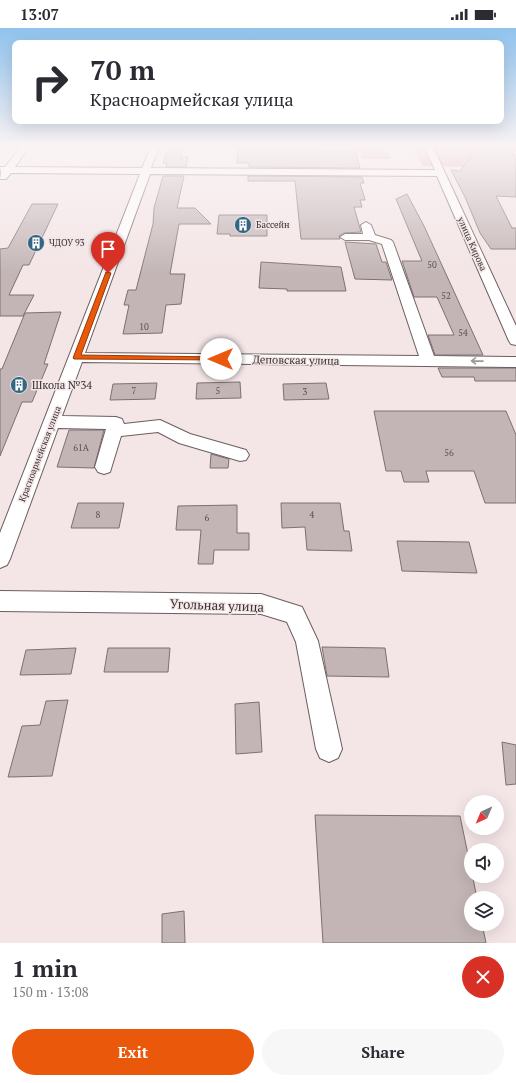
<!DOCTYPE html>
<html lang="en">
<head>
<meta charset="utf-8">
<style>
	:root { --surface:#fff; --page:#f7f7f7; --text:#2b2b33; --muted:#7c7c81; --accent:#ea580c }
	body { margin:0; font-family:"PT Serif",serif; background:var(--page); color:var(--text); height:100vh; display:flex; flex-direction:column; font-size:15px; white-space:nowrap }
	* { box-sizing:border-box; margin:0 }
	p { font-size:13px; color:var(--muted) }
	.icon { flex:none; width:22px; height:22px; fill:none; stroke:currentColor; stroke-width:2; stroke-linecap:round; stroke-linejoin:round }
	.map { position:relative; height:915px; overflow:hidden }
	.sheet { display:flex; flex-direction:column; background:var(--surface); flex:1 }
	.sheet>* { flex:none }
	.guide { position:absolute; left:12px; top:12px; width:492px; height:84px; border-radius:8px; box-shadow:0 4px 16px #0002; background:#fff; color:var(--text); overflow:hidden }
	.needle { width:26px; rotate:224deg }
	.controls { position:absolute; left:464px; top:767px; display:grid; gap:8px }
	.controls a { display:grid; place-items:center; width:40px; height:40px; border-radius:50%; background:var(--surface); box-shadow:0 4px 16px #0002; font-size:20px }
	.pin { position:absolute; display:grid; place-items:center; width:34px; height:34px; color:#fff; margin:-41px -17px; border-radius:50% 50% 50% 0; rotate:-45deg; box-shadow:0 0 4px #0007 }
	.pin .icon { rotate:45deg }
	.me { position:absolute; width:44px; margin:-22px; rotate:270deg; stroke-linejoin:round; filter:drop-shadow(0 0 3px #0008) }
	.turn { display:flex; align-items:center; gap:14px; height:84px; padding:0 12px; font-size:18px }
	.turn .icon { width:52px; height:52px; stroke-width:2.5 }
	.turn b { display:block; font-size:28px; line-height:34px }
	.round { display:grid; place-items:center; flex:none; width:42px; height:42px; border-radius:21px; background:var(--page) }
	.headline { display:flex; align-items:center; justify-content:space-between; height:68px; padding:0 12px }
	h1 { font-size:24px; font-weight:600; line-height:30px }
	.action { display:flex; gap:8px; margin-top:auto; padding:8px 12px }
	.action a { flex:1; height:46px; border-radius:24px; background:var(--accent); color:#fff; font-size:16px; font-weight:600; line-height:46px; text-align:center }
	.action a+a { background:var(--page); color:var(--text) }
	.status { display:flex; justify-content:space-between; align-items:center; height:28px; padding:0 20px; background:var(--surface); direction:ltr }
	.status svg { height:11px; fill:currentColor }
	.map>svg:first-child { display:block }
</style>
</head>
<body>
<div class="status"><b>13:07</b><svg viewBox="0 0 49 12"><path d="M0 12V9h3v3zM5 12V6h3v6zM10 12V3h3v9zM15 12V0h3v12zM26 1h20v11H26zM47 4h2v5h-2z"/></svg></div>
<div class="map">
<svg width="516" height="915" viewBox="0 0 516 915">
	<rect width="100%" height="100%" fill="#f4e5e6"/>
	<g fill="#dea7ac">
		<polygon points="358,119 386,119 391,131 362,131"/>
		<polygon points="412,119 516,119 516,140 423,138"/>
	</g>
	<g fill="#c3b5b6" stroke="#7d7071">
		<polygon points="168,119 183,119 181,129 188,129 186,139 166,139 167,135 163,135"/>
		<polygon points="312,119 313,122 355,122 360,140 249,139 249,135 237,135 238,120"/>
		<polygon points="478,119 508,119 516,132 516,169 496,168 512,200 516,200 516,221 491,221 480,205 465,169 451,142 460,143"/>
		<polygon points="163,148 184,148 177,180 195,180 211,196 179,196 170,246 185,246 181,276 166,277 162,305 123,306 129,277 124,277 128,262 136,262 153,196 154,180"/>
		<polygon points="248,148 362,149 364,155 360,155 365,172 360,172 362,179 354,179 361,204 344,205 339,208 340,211 301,211 295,153 248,153"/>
		<polygon points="407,166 424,198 483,327 435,327 428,307 454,307 437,269 414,269 402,233 422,233 396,171"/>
		<polygon points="32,176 58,176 29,237 23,237 9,267 34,267 23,288 0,288 0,221 8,220"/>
		<polygon points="219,187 267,187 267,208 230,208 230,206 217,206"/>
		<polygon points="345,214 376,216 382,234 386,234 392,252 355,251"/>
		<polygon points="261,234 341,239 346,263 287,263 287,261 259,260"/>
		<polygon points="61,284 44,336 48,336 32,374 22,374 0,428 0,341 2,341 25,285"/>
		<polygon points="438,340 516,340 516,353 475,353 474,349 442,349"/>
		<polygon points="240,354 241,370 196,371 197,355"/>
		<polygon points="157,355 155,371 110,372 113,356"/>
		<polygon points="326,355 329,371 284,372 283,356"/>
		<polygon points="374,383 506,383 516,407 516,475 485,475 474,443 426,443 429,454 404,454 401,443 386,443"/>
		<polygon points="69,402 104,402 94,440 57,439"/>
		<polygon points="211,426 229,431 228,440 210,440"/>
		<polygon points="78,475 124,475 119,500 71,500"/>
		<polygon points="281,475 340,475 344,503 349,503 352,523 307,522 305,499 282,500"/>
		<polygon points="237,477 237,505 249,505 249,522 214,522 213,536 198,536 201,502 176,502 178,478"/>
		<polygon points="397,513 469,514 477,545 402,543"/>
		<polygon points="322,619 385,620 389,649 327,648"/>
		<polygon points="76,620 71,646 20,647 26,622"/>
		<polygon points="108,620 170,620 168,644 104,644"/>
		<polygon points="68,672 52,748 8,749 22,698 40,697 46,673"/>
		<polygon points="259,674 262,724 236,726 235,676"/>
		<polygon points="502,714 516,717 516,756 506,757"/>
		<polygon points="315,787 460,788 477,870 471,870 471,896 482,896 486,915 323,915"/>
		<polygon points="184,883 185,915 162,915 162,886"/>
	</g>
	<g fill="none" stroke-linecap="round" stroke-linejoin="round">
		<g stroke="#6b5e5f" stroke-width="2">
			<g id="minor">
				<polygon points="21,119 29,119 15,139 142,140 151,119 159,119 151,140 435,142 425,119 433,119 516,298 516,317 511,316 509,313 437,148 150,146 85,325 419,328 382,216 369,212 345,212 340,209 345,206 363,206 361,197 366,194 371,197 375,207 391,212 393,214 434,328 516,329 516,339 82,334 62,388 116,389 122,391 124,396 160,392 190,406 246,422 249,427 246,432 240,433 179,415 158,404 121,408 110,444 104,446 98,444 95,439 106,401 58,400 10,531 7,537 0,540 0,505 140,146 11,145 6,151 0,151 1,145 0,139 5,139"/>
				<polygon points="0,563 261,566 302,579 318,613 342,721 338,730 329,734 320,730 316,721 296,614 287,594 261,586 0,583"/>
			</g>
		</g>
		<use href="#minor" fill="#fff" fill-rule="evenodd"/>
	</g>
	<defs><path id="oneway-shaft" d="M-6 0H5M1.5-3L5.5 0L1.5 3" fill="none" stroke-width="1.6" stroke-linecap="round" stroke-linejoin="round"/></defs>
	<use stroke="#9a9898" href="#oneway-shaft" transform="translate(477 333) rotate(-179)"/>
	<linearGradient id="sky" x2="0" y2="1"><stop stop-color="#8fc3ed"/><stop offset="0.48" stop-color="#faf3f4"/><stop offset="1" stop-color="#faf3f4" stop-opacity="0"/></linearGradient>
	<rect width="516" height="247" fill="url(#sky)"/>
	<polygon fill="#ea580c" stroke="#983908" points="106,244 111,245 81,327 221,329 224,329 224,332 74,331 73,330"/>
	<defs>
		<g id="building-disc" transform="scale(0.9)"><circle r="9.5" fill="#336683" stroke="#f4e5e6"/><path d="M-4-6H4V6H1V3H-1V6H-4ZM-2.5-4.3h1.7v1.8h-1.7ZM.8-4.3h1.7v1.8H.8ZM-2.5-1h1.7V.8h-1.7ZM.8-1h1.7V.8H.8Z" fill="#fff"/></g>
	</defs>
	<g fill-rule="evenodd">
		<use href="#building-disc" x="243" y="197"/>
		<use href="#building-disc" x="36" y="215"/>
		<use href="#building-disc" x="19" y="357"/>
	</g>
	<g text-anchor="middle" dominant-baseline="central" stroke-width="3" stroke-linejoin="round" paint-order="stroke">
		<g font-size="9" fill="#363131" stroke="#f4e5e6" text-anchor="start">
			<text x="256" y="197">Бассейн</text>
			<text x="49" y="215">ЧДОУ 93</text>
		</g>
		<g font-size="9" fill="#363131" stroke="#f4e5e6">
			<text transform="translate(472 216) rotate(66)">улица Кирова</text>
			<text transform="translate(40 426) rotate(-69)">Красноармейская улица</text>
		</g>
		<g font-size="9" fill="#595252">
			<text x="432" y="237">50</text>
			<text x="446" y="268">52</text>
			<text x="144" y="299">10</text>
			<text x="463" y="305">54</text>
			<text x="134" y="363">7</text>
			<text x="218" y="363">5</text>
			<text x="305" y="364">3</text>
			<text x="81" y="420">61А</text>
			<text x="449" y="425">56</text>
			<text x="98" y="487">8</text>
			<text x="312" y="487">4</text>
			<text x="207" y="490">6</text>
		</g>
		<g font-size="11" fill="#363131" stroke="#f4e5e6">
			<text transform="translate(296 332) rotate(1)">Деповская улица</text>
		</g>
		<g font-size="11" fill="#363131" stroke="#f4e5e6" text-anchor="start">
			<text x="32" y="357">Школа №34</text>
		</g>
		<g font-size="13" fill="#363131" stroke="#f4e5e6">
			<text transform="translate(217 577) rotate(2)">Угольная улица</text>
		</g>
	</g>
</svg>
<div class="controls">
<a><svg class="needle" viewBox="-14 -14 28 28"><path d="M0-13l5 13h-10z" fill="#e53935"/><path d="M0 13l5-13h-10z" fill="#7c7c81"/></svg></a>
<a><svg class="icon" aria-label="sound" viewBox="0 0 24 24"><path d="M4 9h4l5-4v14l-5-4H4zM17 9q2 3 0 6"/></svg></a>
<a><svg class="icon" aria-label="layers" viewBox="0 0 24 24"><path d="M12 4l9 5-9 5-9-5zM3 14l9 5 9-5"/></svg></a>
</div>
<div class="pin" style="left:108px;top:245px;background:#d93025"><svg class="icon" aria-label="arrive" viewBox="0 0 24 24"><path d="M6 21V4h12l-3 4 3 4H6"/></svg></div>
<svg class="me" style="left:221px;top:331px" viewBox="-20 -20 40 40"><circle r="19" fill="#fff"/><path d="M0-13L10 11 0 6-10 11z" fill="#ea580c"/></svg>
<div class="guide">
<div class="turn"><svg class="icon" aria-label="right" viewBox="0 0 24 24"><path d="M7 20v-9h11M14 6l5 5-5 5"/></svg><div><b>70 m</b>Красноармейская улица</div></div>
</div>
</div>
<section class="sheet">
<div class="headline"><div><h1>1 min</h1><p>150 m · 13:08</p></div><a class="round" style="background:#d93025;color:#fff"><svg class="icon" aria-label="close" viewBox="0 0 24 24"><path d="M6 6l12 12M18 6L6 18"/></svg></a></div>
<div class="action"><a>Exit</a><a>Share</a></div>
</section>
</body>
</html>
